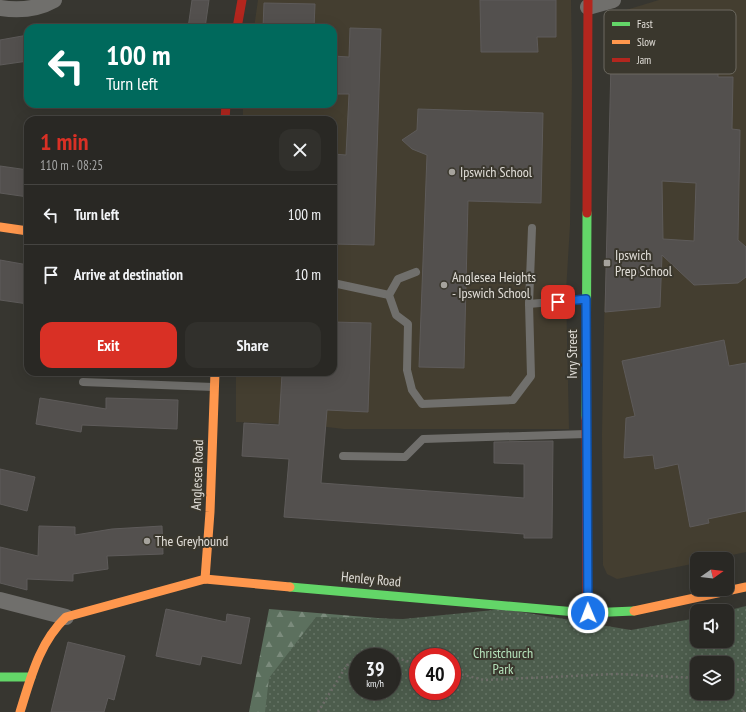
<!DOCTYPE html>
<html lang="en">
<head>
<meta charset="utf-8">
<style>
	:root { --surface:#292824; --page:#31302c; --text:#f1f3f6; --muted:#a5a6a6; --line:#454441; --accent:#d93025 }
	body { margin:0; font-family:"PT Sans Narrow",sans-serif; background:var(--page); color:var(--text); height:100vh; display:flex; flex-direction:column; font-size:15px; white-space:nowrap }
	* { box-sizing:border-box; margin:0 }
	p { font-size:13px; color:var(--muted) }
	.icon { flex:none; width:22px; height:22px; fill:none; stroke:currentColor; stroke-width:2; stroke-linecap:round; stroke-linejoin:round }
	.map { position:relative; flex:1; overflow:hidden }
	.sheet { position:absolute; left:24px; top:116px; width:313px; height:260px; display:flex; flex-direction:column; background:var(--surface); border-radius:12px; box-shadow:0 4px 16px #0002,0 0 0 1px var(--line) }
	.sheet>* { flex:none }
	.top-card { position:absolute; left:24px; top:24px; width:313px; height:84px; border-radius:12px; box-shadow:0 4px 16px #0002,0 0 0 1px var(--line); background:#00695c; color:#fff; overflow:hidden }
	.needle { width:26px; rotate:76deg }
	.buttons { position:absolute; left:690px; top:552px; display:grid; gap:8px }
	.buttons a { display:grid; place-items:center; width:44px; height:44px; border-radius:8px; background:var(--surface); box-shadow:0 4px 16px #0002,0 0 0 1px var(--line); font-size:20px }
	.speed { position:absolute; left:349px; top:648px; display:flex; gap:8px; font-size:20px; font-weight:700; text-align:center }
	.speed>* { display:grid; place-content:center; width:52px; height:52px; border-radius:50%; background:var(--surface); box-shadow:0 4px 16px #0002,0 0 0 1px var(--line); line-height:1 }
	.speed small { font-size:10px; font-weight:400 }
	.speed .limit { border:6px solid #d22; background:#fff; color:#111 }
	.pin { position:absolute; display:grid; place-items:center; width:34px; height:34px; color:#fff; margin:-17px; border-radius:8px; box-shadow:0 2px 6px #0006 }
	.me { position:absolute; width:44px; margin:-22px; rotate:359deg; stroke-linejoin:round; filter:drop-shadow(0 0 3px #0008) }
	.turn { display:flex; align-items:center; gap:14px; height:84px; padding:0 16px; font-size:18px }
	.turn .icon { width:52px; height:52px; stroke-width:2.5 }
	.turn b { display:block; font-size:28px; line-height:34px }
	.round { display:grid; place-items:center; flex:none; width:42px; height:42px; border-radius:12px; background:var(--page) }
	.headline { display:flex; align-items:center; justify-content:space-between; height:68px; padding:0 16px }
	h1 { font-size:24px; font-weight:600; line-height:30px; color:var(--accent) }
	.cta { display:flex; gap:8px; margin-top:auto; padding:8px 16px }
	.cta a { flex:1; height:46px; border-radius:12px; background:var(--accent); color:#fff; font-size:16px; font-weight:600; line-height:46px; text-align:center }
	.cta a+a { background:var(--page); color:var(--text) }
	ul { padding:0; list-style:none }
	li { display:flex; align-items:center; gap:12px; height:60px; padding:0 16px; border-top:1px solid var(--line) }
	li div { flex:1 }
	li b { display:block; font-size:15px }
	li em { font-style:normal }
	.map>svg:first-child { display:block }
</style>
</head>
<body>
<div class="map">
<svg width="746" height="712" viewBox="0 0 746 712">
	<defs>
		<pattern id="forest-firs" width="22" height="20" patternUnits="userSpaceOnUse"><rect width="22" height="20" fill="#5c705e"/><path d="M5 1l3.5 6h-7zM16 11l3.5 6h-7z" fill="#7b8b7c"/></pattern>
		<pattern id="park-dots" width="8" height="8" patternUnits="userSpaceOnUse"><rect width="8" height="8" fill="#4d5d4d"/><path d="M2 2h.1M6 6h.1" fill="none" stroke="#667466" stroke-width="1.8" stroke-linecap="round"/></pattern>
	</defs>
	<rect width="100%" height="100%" fill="#373630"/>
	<g fill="#443e30">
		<polygon points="258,0 571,0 572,74 570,225 566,292 569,429 344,429 310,425 236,422 236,372 333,372 333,120 243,120 243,104 333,104 333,28 254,28"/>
		<polygon points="659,0 746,0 746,552 714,559 697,559 697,563 617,579 607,574 603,565 602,434 604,326 613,14"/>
	</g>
	<polygon fill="url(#forest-firs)" points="269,609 571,634 452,657 418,657 363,647 282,712 249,712"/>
	<path fill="url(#park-dots)" fill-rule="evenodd" d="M746,606v106h-481l4,-34 47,-61 87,2 101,-10 127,21 66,-12v23h30l-1,-30zM358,657h34v34h-34zM418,657h34v34h-34zM697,663h30v30h-30z"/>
	<g fill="#53504e" stroke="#5e5b5a" fill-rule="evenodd">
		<polygon points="192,0 209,0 205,28 188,28"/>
		<polygon points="480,0 556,0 556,37 537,37 538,52 481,52"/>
		<polygon points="264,3 315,4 314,28 263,28"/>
		<path d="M612,22l106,3v52h15l-1,52 8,1 -2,110 8,7v30l-8,6 -44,2 -32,-30 -2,52 -55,5zM662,181l34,2 -2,58 -31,-2z"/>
		<polygon points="350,28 381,29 374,245 333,244 333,154 346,155 349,94 333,94 333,56 349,57"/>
		<polygon points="28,35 28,61 0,65 0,40"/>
		<polygon points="418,109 543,113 541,203 468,201 464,368 419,367 427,155 412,149 402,140 417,130"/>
		<polygon points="0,166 28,170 28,197 0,193"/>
		<polygon points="0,260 28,265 28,304 0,300"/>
		<polygon points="333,322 371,323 368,412 327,410 321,483 524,498 524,464 494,463 494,442 553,441 552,538 524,538 524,534 284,517 289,459 242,456 244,423 279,425 282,374 326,375 326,372 333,372"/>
		<polygon points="724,340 729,366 746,363 746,511 708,519 709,523 690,527 678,464 655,469 653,455 624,458 626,418 635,416 622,361"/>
		<polygon points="40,398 106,409 106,398 178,400 177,429 82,425 81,432 36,424"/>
		<polygon points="0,469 35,477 27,511 0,504"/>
		<polygon points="39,526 75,527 75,535 112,529 162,526 163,554 107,556 108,569 73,574 73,581 27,579 27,590 0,583 0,547 38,556"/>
		<polygon points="166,609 226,622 227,614 250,618 241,664 202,656 200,665 156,656"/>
		<polygon points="68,642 125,656 114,700 108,698 104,712 51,712"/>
	</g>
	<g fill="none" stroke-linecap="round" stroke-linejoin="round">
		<g stroke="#6d6c68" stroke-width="2.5" stroke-dasharray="2 3" stroke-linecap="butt">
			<polyline points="392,657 418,664"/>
			<polyline points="452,672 484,680 616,674 697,678"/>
			<polyline points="727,679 746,680"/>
			<polyline points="318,712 347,665 358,663"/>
			<polyline points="743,712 746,709"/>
		</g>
		<g stroke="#706f6c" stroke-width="8">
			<polyline points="416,272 398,279 389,295 396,315 408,324 407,370 412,390 422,404 513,400 531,376 529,304 532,228"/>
			<polyline points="333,283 389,295"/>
			<polyline points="529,304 585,299"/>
			<polyline points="83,382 213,387"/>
			<polyline points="343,456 405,457 423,439 586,434"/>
		</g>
		<g stroke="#706f6c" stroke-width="16">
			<polyline points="588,7 613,0"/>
			<path d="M0,8c19,3 38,1 54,-8"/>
			<polyline points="0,600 66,617"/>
		</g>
		<g stroke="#63d668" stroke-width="9">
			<polyline points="586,418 587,213"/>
			<polyline points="290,587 587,613 634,611"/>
			<polyline points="0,677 31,677"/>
		</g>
		<g stroke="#ff974d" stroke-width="9">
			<polyline points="0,227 28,231"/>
			<polyline points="205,579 210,512 215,372"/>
			<polyline points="634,611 746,587"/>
			<path d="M20,712c11,-35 19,-69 46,-95l139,-38 85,8"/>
		</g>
		<g stroke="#b3261e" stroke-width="9">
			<polyline points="237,28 242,0"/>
			<polyline points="225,120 226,104"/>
			<polyline points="587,213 588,0"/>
			<polyline points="586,418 587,613"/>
		</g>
	</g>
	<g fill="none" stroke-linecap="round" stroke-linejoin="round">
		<g stroke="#114b97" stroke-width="10">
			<polyline id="route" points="558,302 586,299 588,613"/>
		</g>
		<use href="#route" stroke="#1a73e8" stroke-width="7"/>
	</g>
	<g fill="#a6a39d" stroke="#3a372d" stroke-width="1.5">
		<circle cx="452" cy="172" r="4"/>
		<rect x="603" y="259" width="8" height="8" rx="2"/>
		<circle cx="444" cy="285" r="4"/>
		<circle cx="147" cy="541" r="4"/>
	</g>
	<g text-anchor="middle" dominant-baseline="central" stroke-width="4" stroke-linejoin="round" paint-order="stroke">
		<g font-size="14" fill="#e1ded8" stroke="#3a372d" text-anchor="start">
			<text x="460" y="172">Ipswich School</text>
			<text x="615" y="255">Ipswich<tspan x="615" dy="16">Prep School</tspan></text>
			<text x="452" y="277">Anglesea Heights<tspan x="452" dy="16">- Ipswich School</tspan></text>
			<text x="155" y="541">The Greyhound</text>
		</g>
		<g font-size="14" fill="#e1ded8" stroke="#3a372d">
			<text transform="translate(572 354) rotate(-90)">Ivry Street</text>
			<text transform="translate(197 475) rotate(-88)">Anglesea Road</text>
			<text transform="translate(371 579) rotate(5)">Henley Road</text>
		</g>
		<g font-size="14" fill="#b6e3bb" stroke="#3a372d">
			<text x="503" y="653">Christchurch<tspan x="503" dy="16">Park</tspan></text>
		</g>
	</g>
	<rect x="604" y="10" width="132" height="64" rx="6" fill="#3a372d" stroke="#6c6960" stroke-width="1"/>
	<rect x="612" y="22" width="18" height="4" fill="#63d668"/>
	<rect x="612" y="40" width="18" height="4" fill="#ff974d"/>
	<rect x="612" y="58" width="18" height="4" fill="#b3261e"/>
	<g font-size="11" fill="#e1ded8">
		<text x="637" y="28">Fast</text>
		<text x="637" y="46">Slow</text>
		<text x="637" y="64">Jam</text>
	</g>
</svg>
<div class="buttons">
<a><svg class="needle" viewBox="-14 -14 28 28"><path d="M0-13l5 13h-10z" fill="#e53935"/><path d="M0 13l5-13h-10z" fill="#a5a6a6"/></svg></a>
<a><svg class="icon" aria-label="sound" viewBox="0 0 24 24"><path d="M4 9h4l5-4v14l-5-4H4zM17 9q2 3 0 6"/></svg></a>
<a><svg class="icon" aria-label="layers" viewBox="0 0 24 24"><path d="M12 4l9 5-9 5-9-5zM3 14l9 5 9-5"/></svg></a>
</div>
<div class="speed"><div>39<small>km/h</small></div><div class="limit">40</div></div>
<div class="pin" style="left:558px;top:302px;background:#d93025"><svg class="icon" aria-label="arrive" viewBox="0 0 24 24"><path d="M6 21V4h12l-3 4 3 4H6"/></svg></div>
<svg class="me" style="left:588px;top:613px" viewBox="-20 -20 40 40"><circle r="17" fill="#1a73e8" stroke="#fff" stroke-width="3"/><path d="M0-11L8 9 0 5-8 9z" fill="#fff"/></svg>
<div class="top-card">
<div class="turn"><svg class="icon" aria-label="left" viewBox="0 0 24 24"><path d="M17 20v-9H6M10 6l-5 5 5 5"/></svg><div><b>100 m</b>Turn left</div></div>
</div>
<section class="sheet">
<div class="headline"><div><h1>1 min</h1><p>110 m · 08:25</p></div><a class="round"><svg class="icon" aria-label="close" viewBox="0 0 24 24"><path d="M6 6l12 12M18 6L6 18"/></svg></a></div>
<ul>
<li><svg class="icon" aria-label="left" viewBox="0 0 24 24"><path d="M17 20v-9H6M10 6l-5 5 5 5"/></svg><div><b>Turn left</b></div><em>100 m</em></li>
<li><svg class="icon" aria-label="arrive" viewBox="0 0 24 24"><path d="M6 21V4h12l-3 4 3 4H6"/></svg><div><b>Arrive at destination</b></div><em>10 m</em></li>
</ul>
<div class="cta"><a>Exit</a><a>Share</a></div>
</section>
</div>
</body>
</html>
